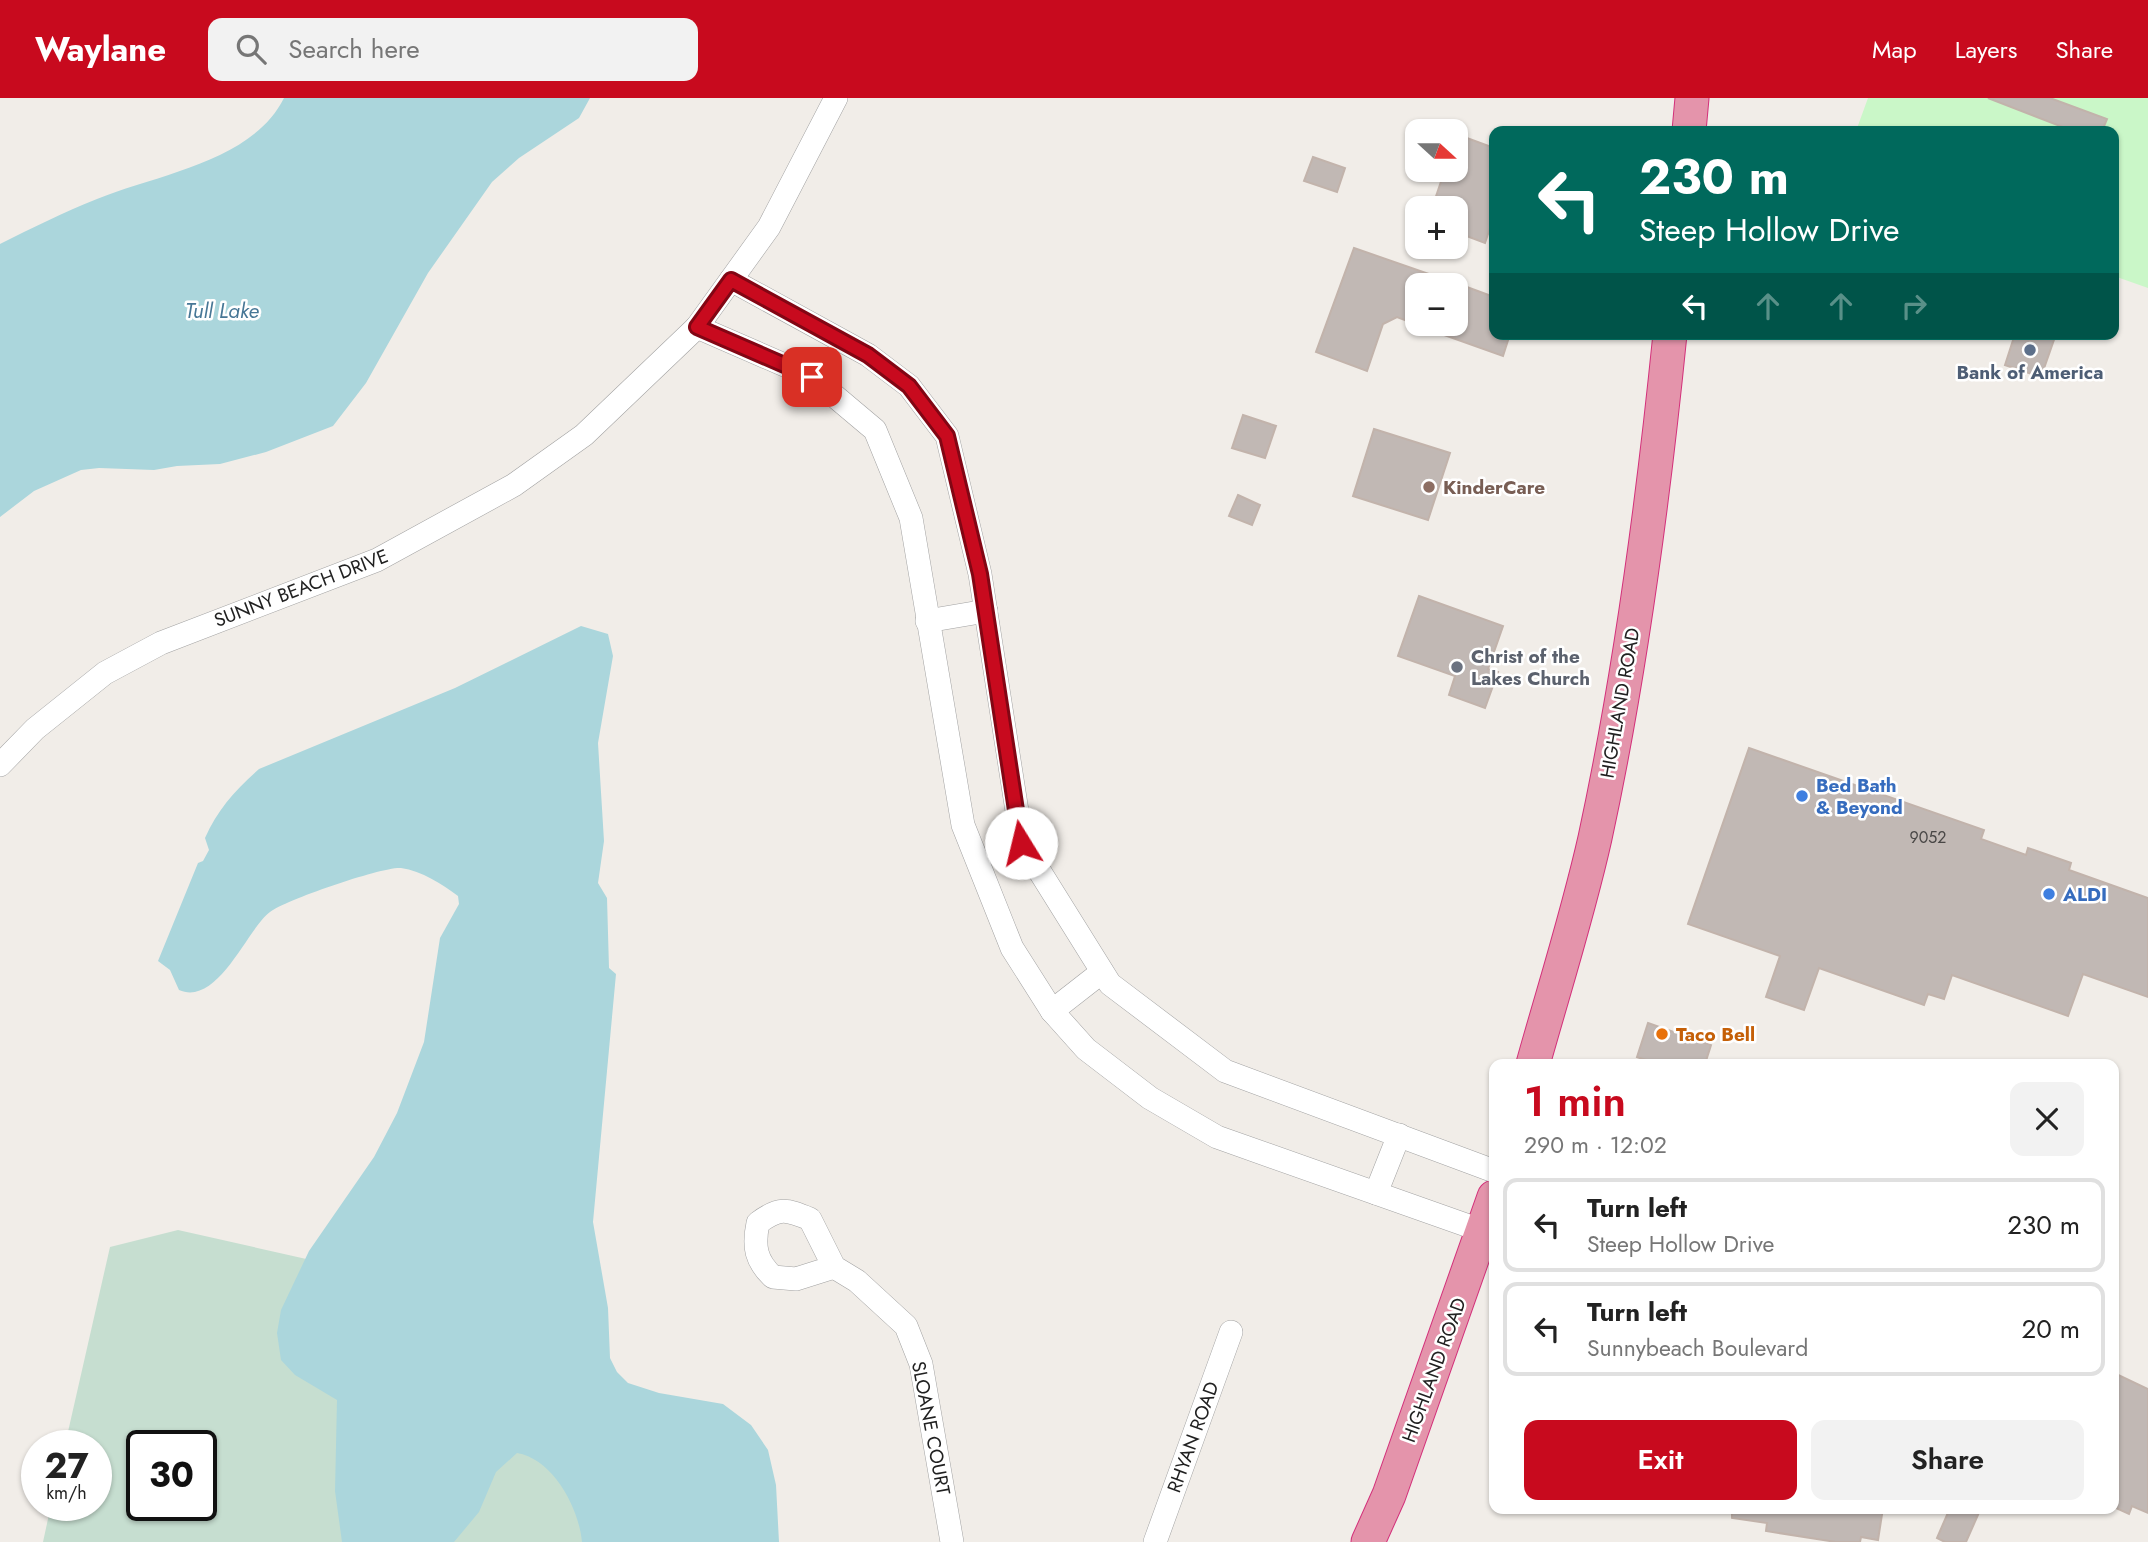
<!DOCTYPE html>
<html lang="en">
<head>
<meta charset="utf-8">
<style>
	:root { --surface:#fff; --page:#f2f2f2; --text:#222; --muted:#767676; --line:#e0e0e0; --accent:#c80a1e }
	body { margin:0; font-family:Jost,sans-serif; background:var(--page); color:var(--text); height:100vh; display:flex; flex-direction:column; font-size:26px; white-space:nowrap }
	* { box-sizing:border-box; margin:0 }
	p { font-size:23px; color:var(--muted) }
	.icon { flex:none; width:38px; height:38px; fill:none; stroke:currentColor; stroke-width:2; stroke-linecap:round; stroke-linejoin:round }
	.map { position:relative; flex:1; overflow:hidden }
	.side { position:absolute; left:1489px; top:961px; width:630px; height:455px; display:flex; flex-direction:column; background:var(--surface); border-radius:14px; box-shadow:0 2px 5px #0004 }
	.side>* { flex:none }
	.top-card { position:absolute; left:1489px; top:28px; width:630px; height:214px; border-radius:14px; box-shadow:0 2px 5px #0004; background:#00695c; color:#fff; overflow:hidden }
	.needle { width:46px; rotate:111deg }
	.tools { position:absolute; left:1405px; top:21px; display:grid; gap:14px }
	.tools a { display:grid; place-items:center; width:63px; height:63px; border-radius:14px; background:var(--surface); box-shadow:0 2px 5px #0004; font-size:35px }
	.speed { position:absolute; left:21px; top:1332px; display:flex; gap:14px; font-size:35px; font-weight:700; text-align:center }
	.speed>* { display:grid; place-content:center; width:91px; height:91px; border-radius:50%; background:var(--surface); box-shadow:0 2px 5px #0004; line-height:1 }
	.speed small { font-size:18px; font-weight:400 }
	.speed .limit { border:4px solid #111; border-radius:10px; background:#fff; color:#111 }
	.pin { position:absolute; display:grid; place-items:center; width:60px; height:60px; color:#fff; margin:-30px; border-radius:14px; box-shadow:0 4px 10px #0006 }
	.me { position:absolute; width:77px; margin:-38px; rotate:351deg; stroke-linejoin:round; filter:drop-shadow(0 0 5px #0008) }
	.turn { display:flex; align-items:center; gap:24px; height:147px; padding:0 35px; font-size:32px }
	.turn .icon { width:91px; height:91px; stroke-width:2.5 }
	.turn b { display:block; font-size:49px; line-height:60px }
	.lanes { display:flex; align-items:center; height:66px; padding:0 35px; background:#0003; justify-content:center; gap:35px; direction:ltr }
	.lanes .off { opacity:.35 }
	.round { display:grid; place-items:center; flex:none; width:74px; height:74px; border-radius:14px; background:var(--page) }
	.headline { display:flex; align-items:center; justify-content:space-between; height:119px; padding:0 35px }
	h1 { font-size:42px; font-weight:600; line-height:52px; color:var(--accent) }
	.action { display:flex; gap:14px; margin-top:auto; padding:14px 35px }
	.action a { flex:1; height:80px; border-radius:14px; background:var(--accent); color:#fff; font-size:28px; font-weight:600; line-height:80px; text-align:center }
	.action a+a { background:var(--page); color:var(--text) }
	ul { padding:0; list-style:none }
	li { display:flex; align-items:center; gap:21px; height:94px; margin:0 14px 10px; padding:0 21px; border:4px solid var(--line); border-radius:14px }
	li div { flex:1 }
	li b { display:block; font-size:26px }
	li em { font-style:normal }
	header { display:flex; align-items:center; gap:42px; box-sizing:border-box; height:98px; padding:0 35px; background:var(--accent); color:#fff }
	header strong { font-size:33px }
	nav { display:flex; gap:38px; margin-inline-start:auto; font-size:24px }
	.search { width:490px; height:63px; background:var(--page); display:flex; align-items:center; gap:18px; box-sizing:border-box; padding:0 24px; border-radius:14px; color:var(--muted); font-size:26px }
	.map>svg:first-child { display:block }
</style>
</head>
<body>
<header>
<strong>Waylane</strong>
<div class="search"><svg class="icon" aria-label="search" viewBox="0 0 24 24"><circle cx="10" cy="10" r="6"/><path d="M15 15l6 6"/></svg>Search here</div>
<nav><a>Map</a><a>Layers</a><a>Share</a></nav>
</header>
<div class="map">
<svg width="2148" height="1444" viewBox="0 0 2148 1444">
	<rect width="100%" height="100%" fill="#f1ede8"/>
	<path fill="#c6ded0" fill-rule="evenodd" d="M178,1132l155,35 162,137 121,140h-573l8,-37h45v-59l-31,-1 45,-198zM142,1348h59v59h-59z"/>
	<polygon fill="#caf7c8" points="1868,0 2148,0 2148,190 2114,178 2114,33 1856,33"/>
	<g fill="#abd6dc">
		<path d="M284,0h306l-11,20 -60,40 -27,24 -64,91 -62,110 -33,43 -67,26 -46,12 -43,2 -23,4 -55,-2 -18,2 -47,21 -34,26v-273c32,-16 64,-32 97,-45 61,-25 155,-37 187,-101z"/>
		<path d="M581,528l27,8 5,22 -15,87 6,98 -6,42 9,15 2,70 7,6 -23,248 15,86 2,50 7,14 11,11 31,10 64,11 28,21 17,25 8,35 3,57h-197c-3,-34 -29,-83 -65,-89l-21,19 -17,40 -25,30h-112l-7,-51 2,-91 -42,-25 -14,-15 -4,-27 4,-23 28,-59 65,-94 23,-44 27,-71 16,-104 19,-34 -1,-8c-16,-12 -36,-25 -57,-28 -17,-2 -116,32 -131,44 -23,17 -52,95 -91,78l-9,-20 -12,-9 40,-98 5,-2 6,-11 -4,-12c13,-29 30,-48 54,-69l196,-81z"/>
	</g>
	<g fill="#c1b8b4" stroke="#c2b3ab" stroke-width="2">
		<polygon points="1988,0 2050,0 2107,21 2102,33 2073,33"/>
		<polygon points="1456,36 1494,50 1494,118 1485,145 1456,134 1456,110 1432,110 1445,72 1456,72"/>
		<polygon points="1313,59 1345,70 1337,94 1304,83"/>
		<polygon points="1354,150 1455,185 1454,187 1418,187 1418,227 1397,219 1383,226 1367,273 1316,254"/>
		<polygon points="1456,185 1494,199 1494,236 1510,236 1503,258 1419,228 1456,226"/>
		<polygon points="2015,236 2056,236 2041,279 2005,267"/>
		<polygon points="1243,317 1276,328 1265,360 1232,350"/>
		<polygon points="1374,331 1450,355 1428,422 1353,398"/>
		<polygon points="1238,397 1260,407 1252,427 1229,418"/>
		<polygon points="1419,498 1503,528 1488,571 1498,574 1485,610 1449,597 1455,578 1398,558"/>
		<polygon points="1749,650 1984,732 1981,741 2026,757 2028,750 2071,765 2069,772 2148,800 2148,899 2083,876 2068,918 1952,877 1944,901 1928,896 1924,907 1819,870 1804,912 1766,899 1780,858 1688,826"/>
		<polygon points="1648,925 1711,947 1705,966 1658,966 1637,959"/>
		<polygon points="2114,1275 2148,1291 2148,1415 2132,1408 2129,1416 2114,1409"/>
		<polygon points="1732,1410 1883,1410 1878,1442 1861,1439 1860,1444 1836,1444 1766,1433 1767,1425 1732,1420"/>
		<polygon points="1950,1410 1981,1410 1966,1444 1945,1444 1937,1440"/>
	</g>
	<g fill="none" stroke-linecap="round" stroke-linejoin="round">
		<g stroke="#a2a2a2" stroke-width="24">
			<g id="minor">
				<polyline points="731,182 868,257 909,288 947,338 980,476 1022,745 1110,886 1225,973 1494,1073"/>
				<polyline points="697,229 812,279 875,332 911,420 963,727 1012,850 1052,913 1086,951 1150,1000 1217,1039 1483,1133"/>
				<polyline points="927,523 986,513"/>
				<polyline points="0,667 35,631 105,575 161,545 377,462 514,387 584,337 697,229 769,129 836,0"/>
				<polyline points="1052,913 1102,874"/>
				<polyline points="1376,1095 1399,1037"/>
				<path d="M834,1169l-38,12 -23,-2c-17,-16 -20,-30 -15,-54 21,-16 28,-14 52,-4l24,48 23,14 49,45 15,38 31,178"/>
				<polyline points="1155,1444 1231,1234"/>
			</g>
		</g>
		<g stroke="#d3307a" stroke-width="35">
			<g id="highway">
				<polyline points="1689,33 1692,0"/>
				<path d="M1533,966c21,-75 45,-150 62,-226 36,-166 58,-335 75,-504"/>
				<polyline points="1368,1444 1389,1397 1494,1099"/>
			</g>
		</g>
		<use href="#minor" stroke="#fff" stroke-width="23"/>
		<use href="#highway" stroke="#e494ab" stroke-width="33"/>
	</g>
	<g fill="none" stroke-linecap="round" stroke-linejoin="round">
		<g stroke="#820614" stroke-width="18">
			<polyline id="route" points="812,279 697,229 731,182 868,257 909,288 947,338 980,476 1021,745"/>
		</g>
		<use href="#route" stroke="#c80a1e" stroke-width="12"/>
	</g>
	<circle fill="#5c6f8a" stroke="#fff" stroke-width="2.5" cx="2030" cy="252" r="7"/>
	<circle fill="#8d6e63" stroke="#fff" stroke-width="2.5" cx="1429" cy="389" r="7"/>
	<circle fill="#6b7280" stroke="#fff" stroke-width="2.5" cx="1457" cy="569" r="7"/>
	<g fill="#3f7fe0" stroke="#fff" stroke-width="2.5">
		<circle cx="1802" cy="698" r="7"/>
		<circle cx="2049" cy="796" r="7"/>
	</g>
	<circle fill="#e8710a" stroke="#fff" stroke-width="2.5" cx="1662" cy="936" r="7"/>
	<g text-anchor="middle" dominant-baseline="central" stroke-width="5" stroke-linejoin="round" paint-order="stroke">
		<g font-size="16" fill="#494746">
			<text x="1928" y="739">9052</text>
		</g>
		<g font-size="19" font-weight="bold" fill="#4e5e75" stroke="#fff">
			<text x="2030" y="274">Bank of America</text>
		</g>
		<g font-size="19" font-weight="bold" fill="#785e54" stroke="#fff" text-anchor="start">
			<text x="1443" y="389">KinderCare</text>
		</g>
		<g font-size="19" fill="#212121" stroke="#fff">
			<text transform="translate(301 490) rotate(-21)">SUNNY BEACH DRIVE</text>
			<text transform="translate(1620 605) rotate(-80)">HIGHLAND ROAD</text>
			<text transform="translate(1434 1272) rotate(-70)">HIGHLAND ROAD</text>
			<text transform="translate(931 1330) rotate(79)">SLOANE COURT</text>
			<text transform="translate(1193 1339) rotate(-70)">RHYAN ROAD</text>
		</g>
		<g font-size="19" font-weight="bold" fill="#5b616d" stroke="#fff" text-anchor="start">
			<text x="1471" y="558">Christ of the<tspan x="1471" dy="22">Lakes Church</tspan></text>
		</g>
		<g font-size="19" font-weight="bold" fill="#366cbe" stroke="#fff" text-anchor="start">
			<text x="1816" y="687">Bed Bath<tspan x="1816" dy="22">&amp; Beyond</tspan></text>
			<text x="2063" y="796">ALDI</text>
		</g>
		<g font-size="19" font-weight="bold" fill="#c56008" stroke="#fff" text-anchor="start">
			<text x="1676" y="936">Taco Bell</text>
		</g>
		<g font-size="21" font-style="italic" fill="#477796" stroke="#fff">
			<text x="222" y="213">Tull Lake</text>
		</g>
	</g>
</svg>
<div class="tools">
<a><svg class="needle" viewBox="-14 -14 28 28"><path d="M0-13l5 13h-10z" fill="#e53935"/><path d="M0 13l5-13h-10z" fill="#767676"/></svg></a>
<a>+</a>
<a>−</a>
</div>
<div class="speed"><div>27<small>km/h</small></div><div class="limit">30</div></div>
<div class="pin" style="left:812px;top:279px;background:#d93025"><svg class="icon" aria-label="arrive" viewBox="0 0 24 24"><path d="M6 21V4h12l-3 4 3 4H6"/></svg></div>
<svg class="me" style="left:1021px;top:745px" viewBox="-20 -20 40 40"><circle r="19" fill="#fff"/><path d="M0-13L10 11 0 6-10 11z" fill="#c80a1e"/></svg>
<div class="top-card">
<div class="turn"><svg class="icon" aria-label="left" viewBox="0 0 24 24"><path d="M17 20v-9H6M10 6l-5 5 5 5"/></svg><div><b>230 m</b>Steep Hollow Drive</div></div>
<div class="lanes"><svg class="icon" aria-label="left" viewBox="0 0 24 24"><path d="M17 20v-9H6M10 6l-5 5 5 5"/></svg><svg class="icon off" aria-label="ahead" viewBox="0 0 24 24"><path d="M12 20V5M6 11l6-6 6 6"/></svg><svg class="icon off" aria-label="ahead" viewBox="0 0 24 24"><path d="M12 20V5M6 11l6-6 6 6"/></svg><svg class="icon off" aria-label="right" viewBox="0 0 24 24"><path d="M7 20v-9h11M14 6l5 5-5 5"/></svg></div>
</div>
<section class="side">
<div class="headline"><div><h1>1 min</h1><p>290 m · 12:02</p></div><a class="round"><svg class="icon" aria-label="close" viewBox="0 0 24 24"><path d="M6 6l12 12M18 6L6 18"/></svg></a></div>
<ul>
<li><svg class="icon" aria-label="left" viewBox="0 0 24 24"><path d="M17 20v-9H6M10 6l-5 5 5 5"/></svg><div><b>Turn left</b><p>Steep Hollow Drive</p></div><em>230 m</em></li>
<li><svg class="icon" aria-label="left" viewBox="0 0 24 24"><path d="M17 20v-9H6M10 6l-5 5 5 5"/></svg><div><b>Turn left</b><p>Sunnybeach Boulevard</p></div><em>20 m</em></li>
</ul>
<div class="action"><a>Exit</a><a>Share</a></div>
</section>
</div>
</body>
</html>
